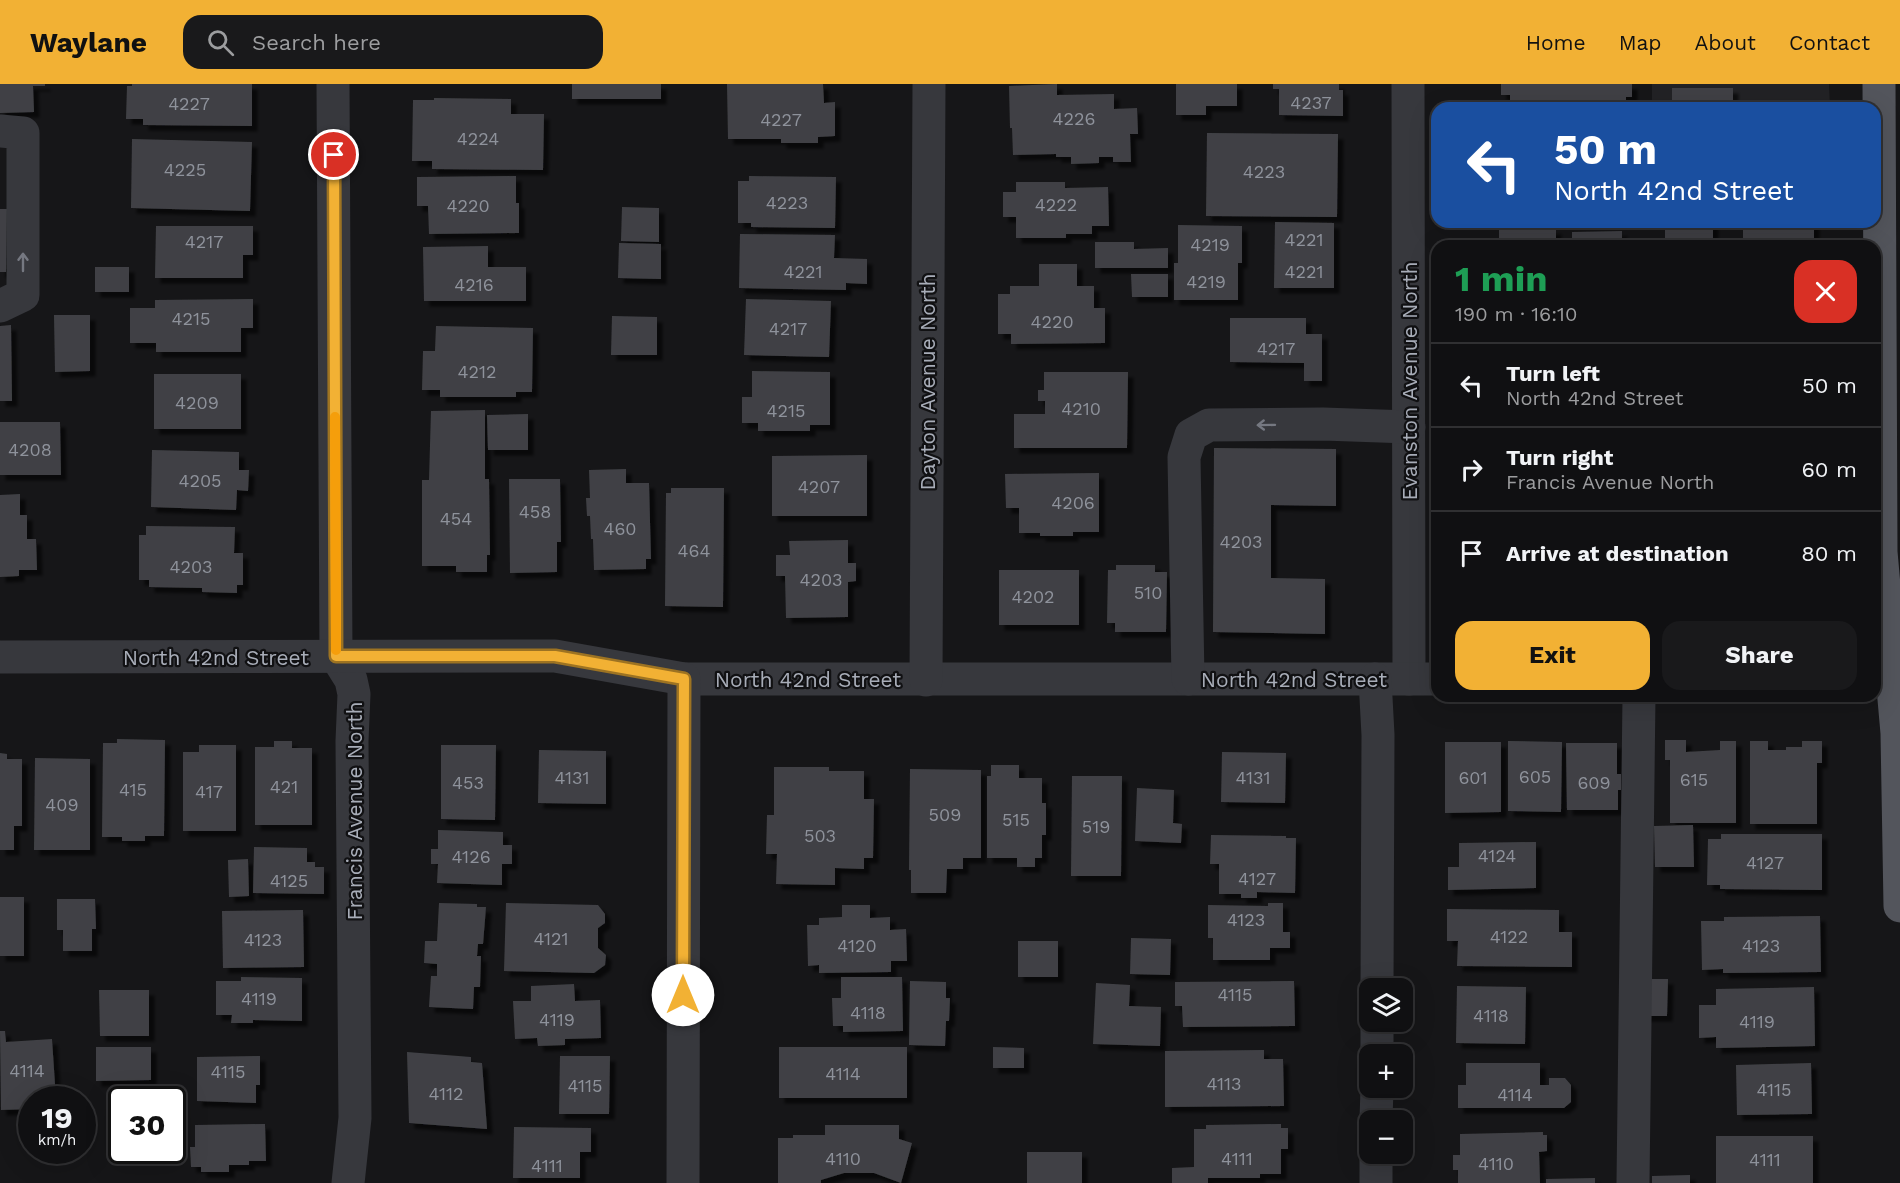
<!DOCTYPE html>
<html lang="en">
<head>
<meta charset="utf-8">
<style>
	:root { --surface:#101012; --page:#19191b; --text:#f1f3f6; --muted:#9c9d9f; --line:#303032; --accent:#f2b134 }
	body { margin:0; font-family:"Work Sans",sans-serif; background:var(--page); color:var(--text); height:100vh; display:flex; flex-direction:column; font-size:22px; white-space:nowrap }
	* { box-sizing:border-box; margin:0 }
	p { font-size:20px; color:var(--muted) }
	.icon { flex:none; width:33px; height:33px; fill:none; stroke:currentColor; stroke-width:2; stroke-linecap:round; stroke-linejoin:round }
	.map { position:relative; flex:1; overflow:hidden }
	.side { position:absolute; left:1431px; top:156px; width:450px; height:462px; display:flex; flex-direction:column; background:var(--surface); border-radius:18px; box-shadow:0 6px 24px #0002,0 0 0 2px var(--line) }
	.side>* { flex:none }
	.hud { position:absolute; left:1431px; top:18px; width:450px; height:126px; border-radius:18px; box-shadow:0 6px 24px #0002,0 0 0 2px var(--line); background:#1a4fa0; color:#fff; overflow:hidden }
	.buttons { position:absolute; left:1359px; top:894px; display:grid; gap:12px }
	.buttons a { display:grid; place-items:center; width:54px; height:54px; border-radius:12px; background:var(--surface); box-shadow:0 6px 24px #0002,0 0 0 2px var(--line); font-size:30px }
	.speed { position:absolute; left:18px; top:1002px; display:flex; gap:12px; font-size:30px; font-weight:700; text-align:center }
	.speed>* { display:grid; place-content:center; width:78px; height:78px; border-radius:50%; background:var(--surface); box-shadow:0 6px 24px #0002,0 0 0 2px var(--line); line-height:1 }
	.speed small { font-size:15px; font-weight:400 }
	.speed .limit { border:3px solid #111; border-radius:9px; background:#fff; color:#111 }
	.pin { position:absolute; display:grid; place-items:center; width:51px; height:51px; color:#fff; margin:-26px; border:3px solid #fff; border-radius:50%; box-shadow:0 2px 6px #0007 }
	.me { position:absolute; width:66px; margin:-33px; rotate:0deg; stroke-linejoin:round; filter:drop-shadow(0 0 4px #0008) }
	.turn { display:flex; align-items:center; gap:21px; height:126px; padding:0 24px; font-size:27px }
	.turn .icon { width:78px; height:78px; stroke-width:2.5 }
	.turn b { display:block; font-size:42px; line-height:51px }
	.round { display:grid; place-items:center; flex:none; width:63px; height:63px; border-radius:18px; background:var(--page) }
	.summary { display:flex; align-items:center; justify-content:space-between; height:102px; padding:0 24px }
	h1 { font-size:36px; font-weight:700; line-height:45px; color:#1e9e55 }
	.cta { display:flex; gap:12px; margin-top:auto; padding:12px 24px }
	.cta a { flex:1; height:69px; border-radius:18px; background:var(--accent); color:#111; font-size:24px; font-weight:700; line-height:69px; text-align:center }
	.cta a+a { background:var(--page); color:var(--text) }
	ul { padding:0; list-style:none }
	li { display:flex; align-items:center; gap:18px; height:84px; padding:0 24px; border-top:2px solid var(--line) }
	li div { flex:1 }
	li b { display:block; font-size:22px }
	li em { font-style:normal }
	header { display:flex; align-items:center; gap:36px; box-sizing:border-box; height:84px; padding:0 30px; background:var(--accent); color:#111 }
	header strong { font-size:28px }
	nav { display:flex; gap:33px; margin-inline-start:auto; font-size:21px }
	.search { width:420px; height:54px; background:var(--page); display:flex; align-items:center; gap:15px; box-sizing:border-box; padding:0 21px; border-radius:18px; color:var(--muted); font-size:22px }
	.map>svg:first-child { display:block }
</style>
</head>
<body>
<header>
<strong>Waylane</strong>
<div class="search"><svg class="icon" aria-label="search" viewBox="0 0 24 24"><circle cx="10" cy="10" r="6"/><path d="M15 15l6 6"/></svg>Search here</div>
<nav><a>Home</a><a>Map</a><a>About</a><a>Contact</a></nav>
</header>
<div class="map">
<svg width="1900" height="1099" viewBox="0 0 1900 1099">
	<defs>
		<filter id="shadow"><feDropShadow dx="5.5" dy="5.5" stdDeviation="1.5" flood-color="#0009"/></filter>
	</defs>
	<rect width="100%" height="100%" fill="#161618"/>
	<polygon fill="#222225" points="1652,0 1829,0 1830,24 1652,24"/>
	<g fill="#404145" filter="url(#shadow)">
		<polygon points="0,0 45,0 45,2 33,2 34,28 0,29"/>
		<polygon points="132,0 252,0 252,42 143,41 143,35 126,35 127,2 132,2"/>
		<rect x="572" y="0" width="89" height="15"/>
		<polygon points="727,0 823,0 824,19 835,18 835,52 818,53 818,59 781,59 781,55 728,55"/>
		<polygon points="1057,0 1057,11 1114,10 1114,25 1137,24 1138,50 1130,50 1131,78 1113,78 1113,73 1099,73 1099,79 1071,80 1071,73 1056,73 1056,70 1013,71 1012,44 1010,44 1009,2"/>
		<polygon points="1176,0 1237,0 1237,22 1206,22 1206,31 1176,31"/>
		<polygon points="1273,0 1339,0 1339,6 1343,6 1343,32 1279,31 1279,5 1273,5"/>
		<polygon points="1501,0 1632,0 1632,13 1626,13 1626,24 1510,24 1510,11 1501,11"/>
		<rect x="1672" y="4" width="61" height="20"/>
		<polygon points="434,14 511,15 511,30 544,30 543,86 432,85 432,77 412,77 413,16 434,16"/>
		<polygon points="1207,49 1338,50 1337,133 1206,132"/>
		<polygon points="132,55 252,58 250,127 131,124"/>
		<polygon points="516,92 516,119 519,119 519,149 429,150 428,122 417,122 417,93"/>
		<polygon points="749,92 836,93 835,144 751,143 751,139 738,139 738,97 749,97"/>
		<polygon points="1016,98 1065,98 1065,104 1108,103 1109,142 1092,142 1092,150 1066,150 1066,154 1016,154 1016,133 1003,133 1003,108 1016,108"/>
		<polygon points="622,123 659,124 659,158 621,157"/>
		<polygon points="0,125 7,125 6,188 0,188"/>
		<polygon points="1275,138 1334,139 1334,204 1274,204"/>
		<rect x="1665" y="138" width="48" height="24"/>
		<rect x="1743" y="138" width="71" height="24"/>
		<polygon points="1178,141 1242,142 1242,179 1238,179 1238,216 1174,216 1174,179 1178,179"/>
		<polygon points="156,142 253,142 253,171 243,171 243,194 155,194"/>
		<polygon points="1556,145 1556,162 1499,162 1499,146"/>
		<polygon points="1622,147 1622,162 1572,162 1572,148"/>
		<polygon points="740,150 835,151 834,174 867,175 867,200 846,199 846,206 739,204"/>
		<polygon points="1095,158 1134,158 1134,165 1168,164 1168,184 1095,184"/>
		<polygon points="619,159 661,160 661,195 618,194"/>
		<polygon points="488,162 488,183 526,183 526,217 424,217 423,163"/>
		<polygon points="1039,180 1077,180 1077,202 1094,202 1094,224 1105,224 1105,259 1011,260 1011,250 998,250 998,210 1010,210 1010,202 1039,202"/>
		<rect x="95" y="183" width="34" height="25"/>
		<polygon points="1131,190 1168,190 1168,213 1132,213"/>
		<polygon points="253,215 253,244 241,244 241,268 156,268 156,259 130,259 130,224 155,224 155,216"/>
		<polygon points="746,215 831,217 829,273 744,271"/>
		<polygon points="54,231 90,231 90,287 55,288"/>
		<polygon points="612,232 657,233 657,271 611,271"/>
		<polygon points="1230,234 1306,234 1306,250 1322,250 1322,297 1304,297 1304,279 1230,278"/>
		<polygon points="11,241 12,317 0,317 0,242"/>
		<polygon points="436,242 533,244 532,308 516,308 516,313 440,313 440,306 422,306 423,267 435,267"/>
		<polygon points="752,287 830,288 830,341 810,341 810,347 758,347 758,339 742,339 742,313 752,313"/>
		<polygon points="1044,288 1128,288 1127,364 1014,364 1014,330 1045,330 1045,317 1038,317 1038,306 1044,306"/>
		<rect x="154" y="290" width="87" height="55"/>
		<polygon points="485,326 485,395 489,395 490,471 487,471 487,488 456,488 456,482 422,482 422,396 429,396 431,327"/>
		<polygon points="528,330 528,366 488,366 487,331"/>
		<polygon points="0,338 60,338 61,391 0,391"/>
		<polygon points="1214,364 1336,365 1336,422 1271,421 1271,494 1325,495 1325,550 1213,548"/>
		<polygon points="152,366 239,368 239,386 249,386 248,407 237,406 236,426 151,423"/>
		<polygon points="867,371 867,432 772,432 772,372"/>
		<polygon points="626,385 626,399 649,399 651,475 646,475 646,485 594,486 593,455 591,455 590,432 587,432 586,414 590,414 589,386"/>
		<polygon points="1099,389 1099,448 1073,448 1073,452 1040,452 1040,449 1019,449 1019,424 1006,424 1005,390"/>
		<polygon points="509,395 560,395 561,458 557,458 557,488 510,489"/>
		<polygon points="671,404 724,404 723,523 665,522 666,409 671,409"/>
		<polygon points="20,410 20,431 27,431 27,455 36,455 37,486 19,486 19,492 0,493 0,411"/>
		<polygon points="146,442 235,443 234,469 243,469 243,501 237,501 237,509 202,508 202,504 149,503 149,496 139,496 139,451 146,451"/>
		<polygon points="848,456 848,479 856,479 856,497 848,498 848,533 786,534 785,492 776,492 776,471 790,471 789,457"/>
		<polygon points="1116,481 1155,481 1155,488 1167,488 1166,548 1115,548 1115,539 1107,539 1108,486 1116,486"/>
		<rect x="999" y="486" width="80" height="55"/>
		<polygon points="117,655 165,656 164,752 145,752 145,757 122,757 122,753 102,753 103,659 117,659"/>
		<polygon points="1665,656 1686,656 1686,668 1720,666 1720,657 1736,657 1736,739 1670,739 1670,676 1665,676"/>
		<polygon points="274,657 292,657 292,664 312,664 312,741 255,741 255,663 274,663"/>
		<polygon points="1508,657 1562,658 1561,728 1508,727"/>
		<polygon points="1750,657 1768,657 1768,666 1786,666 1786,663 1802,663 1802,657 1822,657 1822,679 1817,679 1817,740 1750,740"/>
		<polygon points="1445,658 1501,658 1501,728 1445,729"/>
		<polygon points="1566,659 1617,659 1617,690 1621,690 1621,706 1618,706 1618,726 1567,726"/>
		<polygon points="199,661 236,661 236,747 183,747 183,668 199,668"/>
		<polygon points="441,661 496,661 495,736 441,735"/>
		<polygon points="539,666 606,667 606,720 538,719"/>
		<polygon points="1222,668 1286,669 1285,719 1221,718"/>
		<polygon points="0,669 7,670 7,675 22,675 22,742 14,742 14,766 0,766"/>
		<polygon points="35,674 90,675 90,766 34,766"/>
		<polygon points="991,681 1019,681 1019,694 1042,694 1042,719 1046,719 1046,751 1042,751 1042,774 1035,774 1035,783 1017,783 1017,774 987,774 987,692 991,692"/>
		<polygon points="774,683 829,683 829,687 864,687 864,715 874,715 873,774 864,774 864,785 835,784 835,801 776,800 777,770 766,770 767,731 774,731"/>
		<polygon points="910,685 981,686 981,774 963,774 963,785 947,785 946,809 911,809 911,786 909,786"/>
		<polygon points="1072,692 1122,692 1121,792 1071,792"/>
		<polygon points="1137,704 1174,706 1173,739 1182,740 1181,759 1135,757"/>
		<polygon points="1693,741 1694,783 1655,783 1654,742"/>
		<polygon points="438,746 503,748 503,761 512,761 512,780 502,780 502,801 437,799 438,780 431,780 431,765 438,765"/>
		<polygon points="1721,750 1822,750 1822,806 1720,805 1720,801 1707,801 1708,755 1721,755"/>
		<polygon points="1211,751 1286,752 1286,754 1296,754 1295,809 1257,808 1257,814 1241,814 1241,810 1219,810 1219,780 1210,780"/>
		<polygon points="1536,758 1536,804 1448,806 1448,783 1459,783 1459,759"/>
		<polygon points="254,763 307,764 307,778 315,778 315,783 324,783 324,810 253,809"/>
		<polygon points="248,775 249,812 229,813 228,776"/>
		<rect x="0" y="813" width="24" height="59"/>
		<polygon points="57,815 95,815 96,845 92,845 92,867 63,867 63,846 57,846"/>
		<polygon points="439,819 477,820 477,823 486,823 483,860 478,860 477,872 481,872 480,903 474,903 473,925 429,923 431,892 437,892 437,880 424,879 425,857 437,857"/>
		<polygon points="506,819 598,821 605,830 605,839 598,844 598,864 606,871 605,881 594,889 504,887"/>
		<polygon points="1268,819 1283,819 1283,848 1290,848 1290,864 1270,864 1270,876 1213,876 1213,854 1208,854 1208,821 1268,822"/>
		<polygon points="842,821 870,821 870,834 890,833 890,846 906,845 907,877 891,877 891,888 819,889 819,881 808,882 807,841 819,841 819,834 842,833"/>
		<polygon points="1447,825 1559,826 1559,848 1572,848 1572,883 1457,882 1458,857 1447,857"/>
		<polygon points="303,826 304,883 223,884 222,827"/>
		<polygon points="1820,832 1821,888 1723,889 1723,885 1702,886 1701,837 1724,837 1724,833"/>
		<polygon points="1131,854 1171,855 1170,891 1130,890"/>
		<rect x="1018" y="857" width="40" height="36"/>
		<polygon points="241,893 302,894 302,937 253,936 253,939 231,939 232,931 216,931 216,897 241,897"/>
		<polygon points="841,893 902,893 903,947 843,948 843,942 833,942 832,914 841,914"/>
		<polygon points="1639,895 1668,895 1667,932 1639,932"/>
		<polygon points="910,897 946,898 946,914 950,914 949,937 946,937 945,962 909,961"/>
		<polygon points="1294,897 1295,942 1183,943 1182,922 1175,922 1175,898"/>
		<polygon points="1096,899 1130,901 1129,922 1161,923 1160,962 1093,960"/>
		<polygon points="574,900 575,917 600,916 601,954 565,955 565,961 538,962 537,954 515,955 513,917 531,917 531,902"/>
		<polygon points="1457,902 1526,903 1525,960 1456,959"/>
		<polygon points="1814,903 1815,962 1716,964 1716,953 1699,954 1699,921 1716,921 1716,905"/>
		<polygon points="99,906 149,906 149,952 100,952"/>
		<polygon points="0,947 5,947 6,958 52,955 56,1016 32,1016 32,1025 1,1026"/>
		<polygon points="96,963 151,963 151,996 96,997"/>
		<rect x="779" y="963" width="128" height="51"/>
		<polygon points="993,963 1024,964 1024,984 993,984"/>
		<polygon points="1264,966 1264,975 1283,975 1284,1022 1165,1023 1165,967"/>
		<polygon points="407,968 471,973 471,978 482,979 487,1045 409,1039"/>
		<polygon points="260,972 260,1001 256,1001 256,1019 197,1017 197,973"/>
		<polygon points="560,972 610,972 609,1030 559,1030"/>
		<polygon points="1466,979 1540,979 1540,1001 1549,1001 1549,994 1565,994 1571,1001 1571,1018 1564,1024 1458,1024 1458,1001 1466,1001"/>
		<polygon points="1811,979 1812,1030 1737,1031 1736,981"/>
		<rect x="126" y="1009" width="39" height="7"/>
		<polygon points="265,1040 266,1077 249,1077 249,1081 229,1081 229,1088 201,1088 201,1083 191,1083 190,1063 195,1063 195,1041"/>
		<polygon points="1281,1040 1281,1044 1288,1044 1288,1065 1281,1065 1281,1090 1260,1090 1260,1094 1208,1094 1208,1099 1172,1099 1172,1084 1194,1083 1194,1045 1206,1045 1206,1041"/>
		<polygon points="825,1041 899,1041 899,1055 912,1059 901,1099 874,1089 844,1089 821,1096 821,1099 778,1099 778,1054 793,1054 793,1051 825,1051"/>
		<polygon points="514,1043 591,1044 591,1068 580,1068 580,1094 513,1094"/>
		<polygon points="1543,1048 1543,1051 1547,1051 1547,1067 1539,1068 1540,1099 1458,1099 1458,1086 1453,1086 1453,1071 1460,1071 1460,1050"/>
		<rect x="1716" y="1052" width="97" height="47"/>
		<rect x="1027" y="1068" width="55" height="31"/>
		<polygon points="1690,1091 1690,1099 1652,1099 1652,1092"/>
		<polygon points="1595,1094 1595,1099 1546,1099 1546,1095"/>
	</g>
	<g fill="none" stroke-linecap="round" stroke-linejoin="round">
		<g stroke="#37383d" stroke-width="33">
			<polyline points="333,0 336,572 351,596 354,610 352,657 355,1034 348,1099"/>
			<polyline points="1408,0 1409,595"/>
			<polyline points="0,47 23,49 23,211 0,222"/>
			<polyline points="0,573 555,572 684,595 1437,595"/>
			<polyline points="1188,595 1184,373 1191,351 1209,341 1323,340 1409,343"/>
			<polyline points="1375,595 1378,651 1377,904"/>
			<polyline points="926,596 929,0"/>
			<polyline points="1377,970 1377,938"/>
			<polyline points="1376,1036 1377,1004"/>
			<polyline points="683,1099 684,595"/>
			<polyline points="1376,1099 1376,1070"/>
			<polyline points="1633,1099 1639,612"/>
		</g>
		<polyline stroke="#53555c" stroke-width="33" points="1879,0 1881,468 1897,649 1900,822"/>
	</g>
	<defs><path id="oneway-shaft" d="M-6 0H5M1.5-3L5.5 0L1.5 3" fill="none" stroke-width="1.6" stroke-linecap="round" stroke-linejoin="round" transform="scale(1.5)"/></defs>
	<g stroke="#757881">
		<use href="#oneway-shaft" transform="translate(23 178) rotate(-90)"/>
		<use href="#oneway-shaft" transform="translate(1266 341) rotate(179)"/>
	</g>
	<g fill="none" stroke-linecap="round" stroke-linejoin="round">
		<g stroke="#9d7322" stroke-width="15">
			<polyline id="route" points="334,71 336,572 555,572 684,595 683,911"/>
		</g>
		<use href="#route" stroke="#f2b134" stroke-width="10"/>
		<polyline stroke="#f59e0b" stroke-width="10" points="335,333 336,566"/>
	</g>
	<g text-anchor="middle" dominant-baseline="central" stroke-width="4.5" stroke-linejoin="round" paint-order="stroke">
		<g font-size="18" fill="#8e929b">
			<text x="1311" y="18">4237</text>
			<text x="189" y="19">4227</text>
			<text x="1074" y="34">4226</text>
			<text x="781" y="35">4227</text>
			<text x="478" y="54">4224</text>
			<text x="185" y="85">4225</text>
			<text x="1264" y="87">4223</text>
			<text x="787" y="118">4223</text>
			<text x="1056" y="120">4222</text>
			<text x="468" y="121">4220</text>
			<text x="1304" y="155">4221</text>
			<text x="204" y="157">4217</text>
			<text x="1210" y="160">4219</text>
			<text x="803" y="187">4221</text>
			<text x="1304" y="187">4221</text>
			<text x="1206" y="197">4219</text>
			<text x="474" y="200">4216</text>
			<text x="191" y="234">4215</text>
			<text x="1052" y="237">4220</text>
			<text x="788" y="244">4217</text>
			<text x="1276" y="264">4217</text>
			<text x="477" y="287">4212</text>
			<text x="197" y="318">4209</text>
			<text x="1081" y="324">4210</text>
			<text x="786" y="326">4215</text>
			<text x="30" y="365">4208</text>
			<text x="200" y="396">4205</text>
			<text x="819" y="402">4207</text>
			<text x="1073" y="418">4206</text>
			<text x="535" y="427">458</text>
			<text x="456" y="434">454</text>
			<text x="620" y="444">460</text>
			<text x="1241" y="457">4203</text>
			<text x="694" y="466">464</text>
			<text x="191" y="482">4203</text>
			<text x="821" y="495">4203</text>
			<text x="1148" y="508">510</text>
			<text x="1033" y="512">4202</text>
			<text x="1535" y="692">605</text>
			<text x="572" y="693">4131</text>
			<text x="1253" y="693">4131</text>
			<text x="1473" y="693">601</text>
			<text x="1694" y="695">615</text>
			<text x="468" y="698">453</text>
			<text x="1594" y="698">609</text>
			<text x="284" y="702">421</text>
			<text x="133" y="705">415</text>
			<text x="209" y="707">417</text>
			<text x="62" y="720">409</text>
			<text x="945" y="730">509</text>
			<text x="1016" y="735">515</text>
			<text x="1096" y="742">519</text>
			<text x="820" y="751">503</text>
			<text x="1497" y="771">4124</text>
			<text x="471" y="772">4126</text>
			<text x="1765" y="778">4127</text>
			<text x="1257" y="794">4127</text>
			<text x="289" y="796">4125</text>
			<text x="1246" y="835">4123</text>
			<text x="1509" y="852">4122</text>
			<text x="551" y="854">4121</text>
			<text x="263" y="855">4123</text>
			<text x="857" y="861">4120</text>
			<text x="1761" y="861">4123</text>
			<text x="1235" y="910">4115</text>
			<text x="259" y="914">4119</text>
			<text x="868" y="928">4118</text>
			<text x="1491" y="931">4118</text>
			<text x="557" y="935">4119</text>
			<text x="1757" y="937">4119</text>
			<text x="27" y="986">4114</text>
			<text x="228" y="987">4115</text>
			<text x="843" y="989">4114</text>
			<text x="1224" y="999">4113</text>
			<text x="585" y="1001">4115</text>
			<text x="1774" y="1005">4115</text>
			<text x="446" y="1009">4112</text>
			<text x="1515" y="1010">4114</text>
			<text x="843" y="1074">4110</text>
			<text x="1237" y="1074">4111</text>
			<text x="1765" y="1075">4111</text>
			<text x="1496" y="1079">4110</text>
			<text x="547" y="1081">4111</text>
		</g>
		<g font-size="21" fill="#a8adb8" stroke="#111113">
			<text transform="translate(1409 297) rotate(-90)">Evanston Avenue North</text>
			<text transform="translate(927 298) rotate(-90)">Dayton Avenue North</text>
			<text x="216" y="573">North 42nd Street</text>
			<text x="808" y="595">North 42nd Street</text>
			<text x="1294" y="595">North 42nd Street</text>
			<text transform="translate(354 727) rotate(-90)">Francis Avenue North</text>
		</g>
	</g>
</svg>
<div class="buttons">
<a><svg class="icon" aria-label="layers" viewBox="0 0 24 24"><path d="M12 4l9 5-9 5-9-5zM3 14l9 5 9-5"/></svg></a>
<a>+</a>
<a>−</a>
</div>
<div class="speed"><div>19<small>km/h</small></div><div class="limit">30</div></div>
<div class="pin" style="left:334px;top:71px;background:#d93025"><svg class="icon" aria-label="arrive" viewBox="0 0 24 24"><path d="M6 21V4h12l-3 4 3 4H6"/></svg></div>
<svg class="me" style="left:683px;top:911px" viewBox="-20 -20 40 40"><circle r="19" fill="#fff"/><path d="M0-13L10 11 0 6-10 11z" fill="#f2b134"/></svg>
<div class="hud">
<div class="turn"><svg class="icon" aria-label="left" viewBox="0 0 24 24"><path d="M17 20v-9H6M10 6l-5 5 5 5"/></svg><div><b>50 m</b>North 42nd Street</div></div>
</div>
<section class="side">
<div class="summary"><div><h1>1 min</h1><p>190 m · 16:10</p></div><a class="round" style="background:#d93025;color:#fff"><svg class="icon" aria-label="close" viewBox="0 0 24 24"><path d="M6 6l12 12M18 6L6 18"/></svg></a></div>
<ul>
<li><svg class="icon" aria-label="left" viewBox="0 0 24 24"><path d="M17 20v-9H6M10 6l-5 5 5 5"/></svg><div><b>Turn left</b><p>North 42nd Street</p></div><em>50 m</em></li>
<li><svg class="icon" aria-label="right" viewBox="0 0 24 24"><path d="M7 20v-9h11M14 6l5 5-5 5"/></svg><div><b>Turn right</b><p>Francis Avenue North</p></div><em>60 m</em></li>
<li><svg class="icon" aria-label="arrive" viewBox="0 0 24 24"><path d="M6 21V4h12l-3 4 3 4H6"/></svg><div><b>Arrive at destination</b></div><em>80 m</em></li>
</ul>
<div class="cta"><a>Exit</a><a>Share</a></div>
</section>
</div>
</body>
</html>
